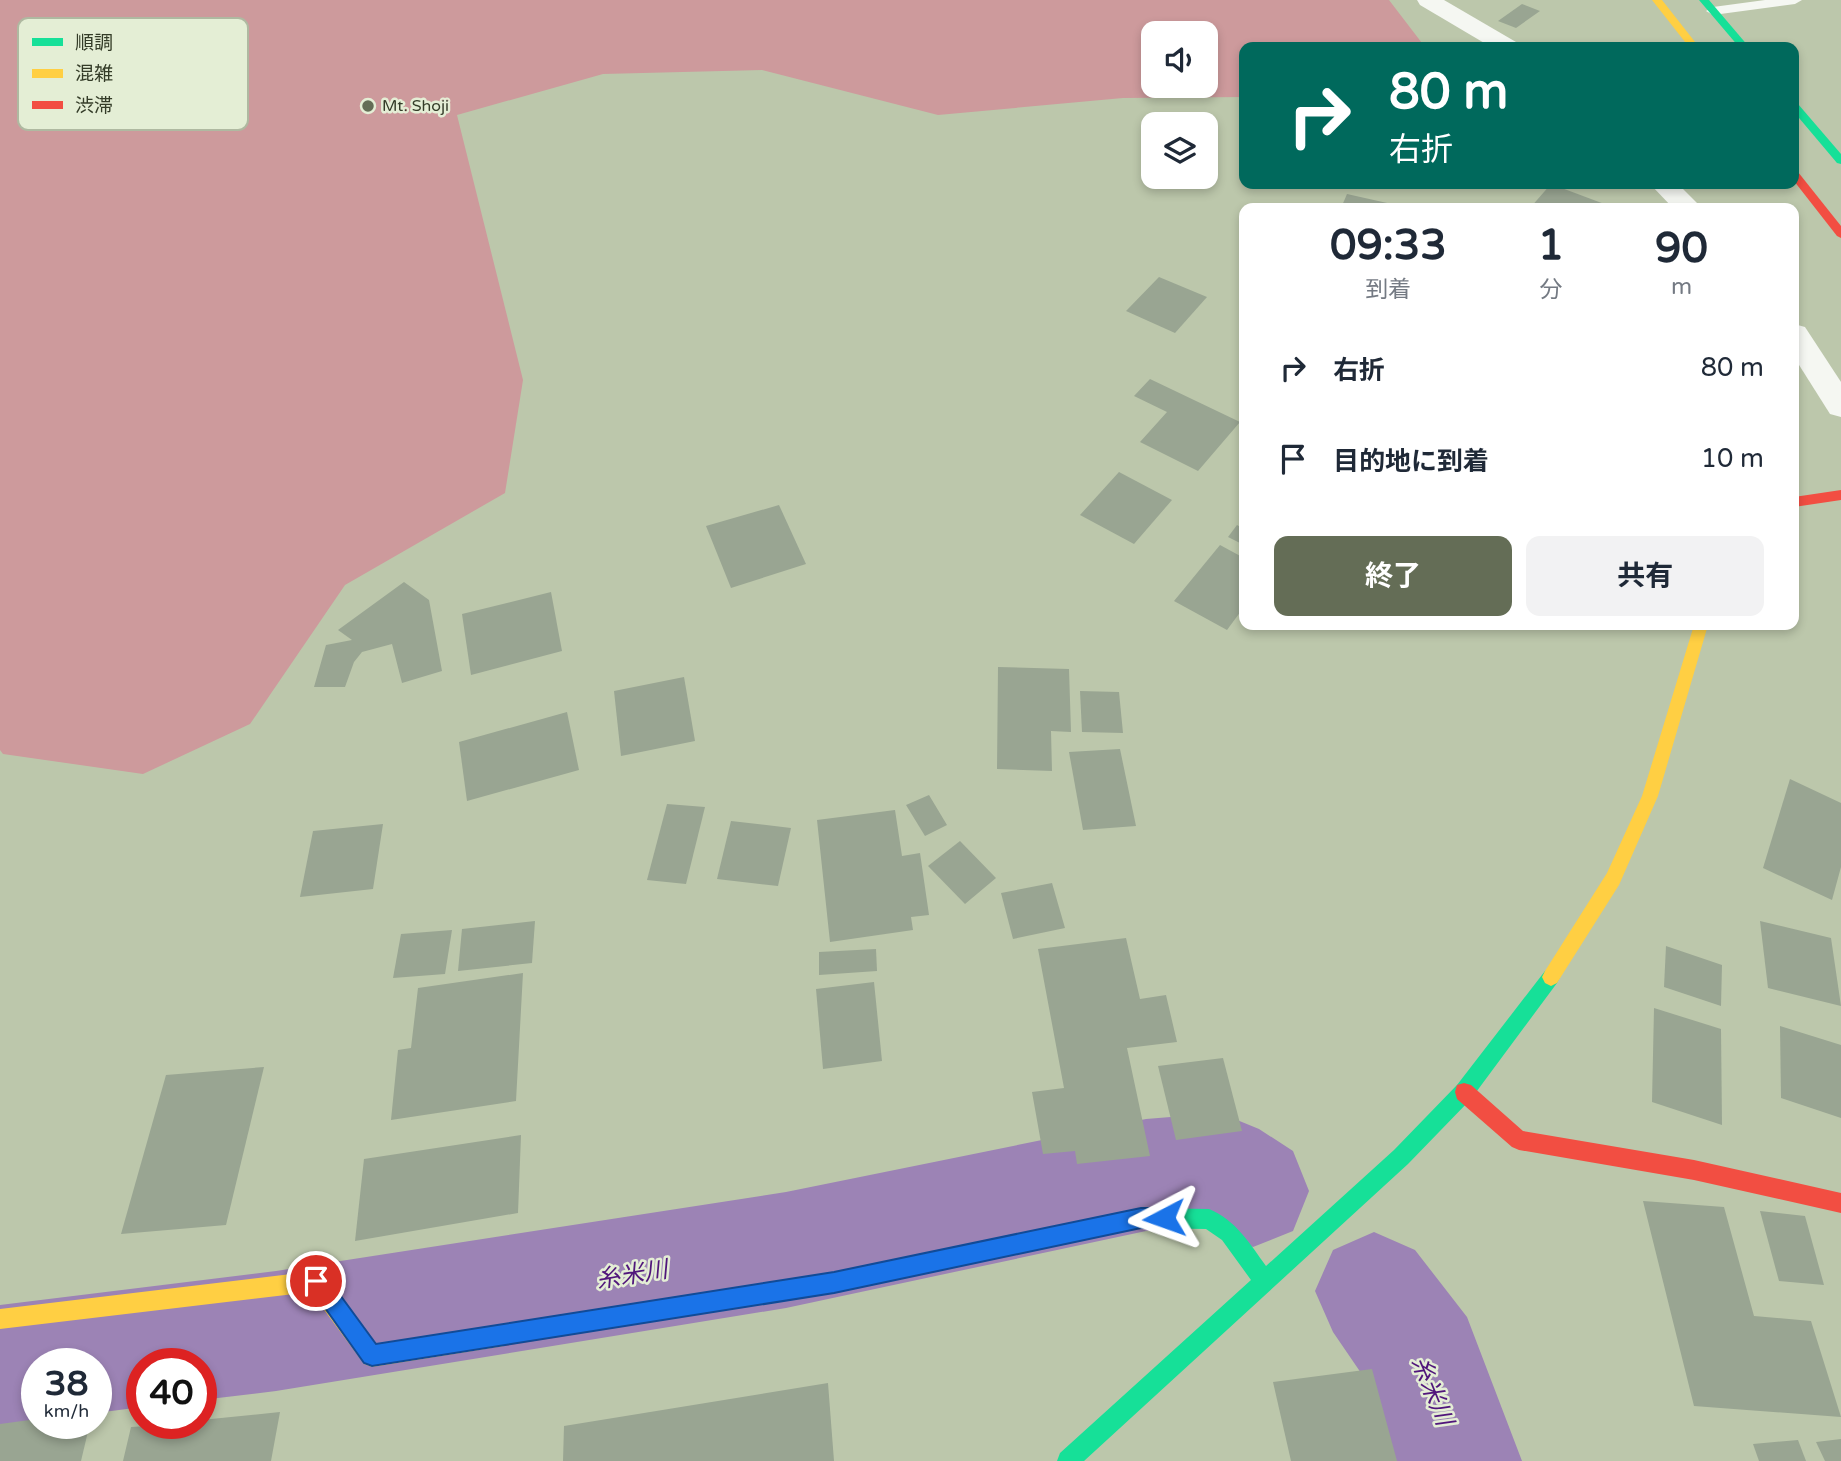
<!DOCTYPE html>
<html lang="ja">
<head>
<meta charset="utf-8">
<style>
	:root { --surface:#fff; --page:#f2f2f3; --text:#1f2937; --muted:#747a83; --accent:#646d56 }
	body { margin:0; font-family:"Varela Round","Noto Sans JP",sans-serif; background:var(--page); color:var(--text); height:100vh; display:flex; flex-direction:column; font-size:26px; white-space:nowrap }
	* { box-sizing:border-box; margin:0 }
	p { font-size:23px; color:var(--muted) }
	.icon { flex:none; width:38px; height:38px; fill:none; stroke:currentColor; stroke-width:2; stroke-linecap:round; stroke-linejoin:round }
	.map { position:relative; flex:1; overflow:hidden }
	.side { position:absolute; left:1239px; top:203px; width:560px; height:427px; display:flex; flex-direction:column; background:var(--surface); border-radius:14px; box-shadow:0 4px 10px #0003 }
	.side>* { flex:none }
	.top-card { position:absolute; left:1239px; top:42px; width:560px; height:147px; border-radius:14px; box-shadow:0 4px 10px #0003; background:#00695c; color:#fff; overflow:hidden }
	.tools { position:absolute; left:1141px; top:21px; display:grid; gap:14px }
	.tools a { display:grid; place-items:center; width:77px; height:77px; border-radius:14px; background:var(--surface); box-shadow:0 4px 10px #0003; font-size:35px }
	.speed { position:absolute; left:21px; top:1348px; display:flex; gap:14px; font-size:35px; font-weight:700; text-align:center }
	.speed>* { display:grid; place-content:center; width:91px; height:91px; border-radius:50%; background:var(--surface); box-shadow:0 4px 10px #0003; line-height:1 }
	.speed small { font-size:18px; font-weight:400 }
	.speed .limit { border:10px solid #d22; background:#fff; color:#111 }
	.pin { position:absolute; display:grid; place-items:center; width:60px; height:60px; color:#fff; margin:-30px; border:4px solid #fff; border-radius:50%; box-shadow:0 2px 7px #0007 }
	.me { position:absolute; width:77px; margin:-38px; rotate:266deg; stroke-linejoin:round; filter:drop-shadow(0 0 5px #0008) }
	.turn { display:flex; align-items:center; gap:24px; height:147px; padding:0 35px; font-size:32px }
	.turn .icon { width:91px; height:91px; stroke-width:2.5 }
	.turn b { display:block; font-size:49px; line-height:60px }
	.eta { display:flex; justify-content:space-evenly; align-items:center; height:119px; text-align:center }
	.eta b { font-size:42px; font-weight:700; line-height:49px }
	.primary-button { display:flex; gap:14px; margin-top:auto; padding:14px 35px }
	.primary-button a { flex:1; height:80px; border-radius:14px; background:var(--accent); color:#fff; font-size:28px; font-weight:700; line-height:80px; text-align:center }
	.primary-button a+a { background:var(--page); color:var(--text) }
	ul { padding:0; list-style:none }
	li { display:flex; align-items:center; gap:21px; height:91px; padding:0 35px }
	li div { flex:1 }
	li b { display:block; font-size:26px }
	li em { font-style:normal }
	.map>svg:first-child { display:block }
</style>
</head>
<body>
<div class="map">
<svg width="1841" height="1461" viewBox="0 0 1841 1461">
	<rect width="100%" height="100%" fill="#bcc7ab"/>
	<path fill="#cd9a9c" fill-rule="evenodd" d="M0,0h1389l36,47h-181v50l-121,1 -185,17 -176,-45 -159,4 -146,41 66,265 -18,113 -160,92 -95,139 -107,50 -140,-20 -3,-4zM1153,33h53v53h-53z"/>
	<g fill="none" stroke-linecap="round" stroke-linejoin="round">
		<g fill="#9c83b5" fill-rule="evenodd">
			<polygon points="1220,1113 1259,1129 1293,1151 1309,1191 1293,1231 1253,1247 1205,1225 1146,1231 786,1308 276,1391 201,1400 201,1363 142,1363 142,1407 96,1413 96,1363 37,1363 37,1421 0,1425 0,1305 276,1271 786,1192 1146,1119"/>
			<polygon points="1374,1232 1415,1250 1467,1317 1522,1461 1396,1461 1374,1392 1333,1332 1315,1291 1333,1250"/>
		</g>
	</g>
	<g fill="#99a592">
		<polygon points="1522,4 1540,11 1516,28 1498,21"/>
		<polygon points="1551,184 1615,208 1530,208"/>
		<polygon points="1347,194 1405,207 1405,208 1341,208"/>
		<polygon points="1159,277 1207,297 1175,333 1126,311"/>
		<polygon points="1150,379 1240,422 1198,471 1140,442 1167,412 1134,396"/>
		<polygon points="1119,472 1172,500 1134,544 1080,515"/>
		<polygon points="779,505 806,564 731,588 706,526"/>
		<polygon points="1237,525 1244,529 1244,545 1228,537"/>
		<polygon points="1220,545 1244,558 1244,607 1227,630 1174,601"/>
		<polygon points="404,582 429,600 442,671 402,683 392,644 362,652 354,662 345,687 314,687 326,645 352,640 338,630"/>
		<polygon points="551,592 562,651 471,675 462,614"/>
		<polygon points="998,667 1069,669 1071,732 1051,731 1052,771 997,769"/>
		<polygon points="684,677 695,741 621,756 614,691"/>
		<polygon points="1080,691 1119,692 1123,733 1082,732"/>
		<polygon points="567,712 579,770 467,801 459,742"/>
		<polygon points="1120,749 1136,826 1083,830 1069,752"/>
		<polygon points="1790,779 1841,803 1841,867 1832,900 1763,868"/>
		<polygon points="929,795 947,825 925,836 906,805"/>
		<polygon points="667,804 705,807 686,884 647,880"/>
		<polygon points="895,810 902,856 920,853 929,915 911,917 913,930 830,942 817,820"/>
		<polygon points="731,821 791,828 778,886 717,879"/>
		<polygon points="383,824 373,889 300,897 313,831"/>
		<polygon points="960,841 996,878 965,904 928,866"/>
		<polygon points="1052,883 1065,928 1013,939 1001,893"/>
		<polygon points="535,921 532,963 458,971 462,929"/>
		<polygon points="1760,921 1831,938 1841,1006 1768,988"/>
		<polygon points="452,930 445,974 393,978 401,934"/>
		<polygon points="1126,938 1140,999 1166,995 1177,1042 1127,1048 1150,1156 1077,1164 1075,1151 1043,1154 1032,1092 1064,1088 1038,949"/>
		<polygon points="1666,946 1722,965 1721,1006 1664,987"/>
		<polygon points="876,949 877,971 819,975 819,952"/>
		<polygon points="523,973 516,1101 391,1120 398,1050 411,1048 418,988"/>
		<polygon points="874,982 882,1061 823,1069 816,989"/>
		<polygon points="1654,1008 1721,1029 1722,1125 1652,1102"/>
		<polygon points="1780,1026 1841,1045 1841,1118 1781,1098"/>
		<polygon points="1223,1058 1242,1131 1176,1140 1158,1066"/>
		<polygon points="264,1067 226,1225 121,1234 166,1075"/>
		<polygon points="521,1135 518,1213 355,1241 364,1159"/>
		<polygon points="1643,1201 1724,1207 1754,1316 1811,1321 1841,1417 1694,1406"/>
		<polygon points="1760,1211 1805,1216 1824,1285 1779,1281"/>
		<polygon points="1372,1369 1397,1461 1291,1461 1273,1382"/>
		<polygon points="828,1383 834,1461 563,1461 564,1426"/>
		<polygon points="280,1412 271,1461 123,1461 131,1427 201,1423 201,1420"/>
		<polygon points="37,1419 37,1423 90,1423 81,1461 0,1461 0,1424"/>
		<polygon points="1841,1439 1841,1461 1825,1461 1816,1442"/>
		<polygon points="1798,1440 1806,1461 1759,1461 1753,1444"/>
	</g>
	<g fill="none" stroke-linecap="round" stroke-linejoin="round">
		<polygon fill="#f5f7f2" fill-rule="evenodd" points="1765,0 1802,0 1795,4 1713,15 1706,11 1713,7"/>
		<g fill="#f5f7f2" fill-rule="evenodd">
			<polygon points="1417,0 1444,0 1516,42 1520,47 1491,47 1420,5"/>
			<polygon points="1650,184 1678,184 1702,208 1673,208"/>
			<polygon points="1794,324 1805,327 1841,382 1841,417 1830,414 1794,357"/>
		</g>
		<g fill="#16e098" fill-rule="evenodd">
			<polygon points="1699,0 1709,0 1749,47 1739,47"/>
			<polygon points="1794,103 1798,104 1841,154 1841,164 1837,163 1794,112"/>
			<path d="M1551,968l6,3 3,6 -3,6 -86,116 -63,65 -324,297h-27l3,-8 191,-173 -29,-40 -16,-11 -65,-1 -298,63 -7,-3 -3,-7 3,-7 7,-3 298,-63 68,1c27,11 41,35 57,57l128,-116 63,-65 88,-114z"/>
		</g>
		<g fill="#ffcf43" fill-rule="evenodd">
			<polygon points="1652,0 1662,0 1699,47 1689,47"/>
			<polygon points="1694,625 1708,625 1658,796 1619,885 1557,983 1551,986 1545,983 1542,977 1545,971 1607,873 1642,796"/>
			<polygon points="316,1271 323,1274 377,1345 504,1324 511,1328 515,1335 511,1342 504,1346 372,1367 364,1364 311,1292 0,1329 0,1309"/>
		</g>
		<g fill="#f24e42" fill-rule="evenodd">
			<polygon points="1794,171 1798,172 1841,226 1841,238 1837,236 1794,181"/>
			<polygon points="1841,490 1841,500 1794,507 1794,497"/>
			<polygon points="1464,1083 1471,1085 1523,1131 1694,1160 1841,1193 1841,1213 1694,1180 1519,1150 1512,1147 1457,1099 1455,1092 1457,1085"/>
			<polygon points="843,1271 850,1274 853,1281 850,1288 843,1291 504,1346 497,1342 493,1335 497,1328 504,1324"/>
		</g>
	</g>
	<polygon fill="#1a73e8" stroke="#114b97" stroke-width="2" points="1141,1208 1164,1208 1171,1211 1174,1218 1171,1225 1164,1228 1141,1228 834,1293 372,1366 364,1363 306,1281 309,1273 316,1270 324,1273 376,1344 834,1272"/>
	<circle fill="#646d56" stroke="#e4eed5" stroke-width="2.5" cx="368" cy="106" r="7"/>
	<g text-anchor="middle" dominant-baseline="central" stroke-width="5" stroke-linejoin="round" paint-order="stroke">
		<g font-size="16" fill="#343c28" stroke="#e4eed5" text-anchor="start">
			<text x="382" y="106">Mt. Shoji</text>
		</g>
		<g font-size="24" font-style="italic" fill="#50167b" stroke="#e4eed5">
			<text transform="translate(632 1275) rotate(-9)">糸米川</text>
			<text transform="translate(1432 1391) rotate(68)">糸米川</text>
		</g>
	</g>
	<rect x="18" y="18" width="230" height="112" rx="10" fill="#e4eed5" stroke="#afb9a1" stroke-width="2"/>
	<rect x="32" y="38" width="31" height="8" fill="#16e098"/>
	<rect x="32" y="69" width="31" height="9" fill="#ffcf43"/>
	<rect x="32" y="101" width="31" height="8" fill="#f24e42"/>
	<g font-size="19" fill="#343c28">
		<text x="75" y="49">順調</text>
		<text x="75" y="80">混雑</text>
		<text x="75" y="112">渋滞</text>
	</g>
</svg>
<div class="tools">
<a><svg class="icon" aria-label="sound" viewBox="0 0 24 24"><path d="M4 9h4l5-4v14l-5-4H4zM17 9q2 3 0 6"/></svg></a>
<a><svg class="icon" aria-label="layers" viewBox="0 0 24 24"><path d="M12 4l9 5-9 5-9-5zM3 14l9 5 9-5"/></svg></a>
</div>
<div class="speed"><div>38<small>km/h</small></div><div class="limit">40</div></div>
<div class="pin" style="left:316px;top:1281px;background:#d93025"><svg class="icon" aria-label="arrive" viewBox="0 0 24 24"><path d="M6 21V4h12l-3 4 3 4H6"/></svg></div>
<svg class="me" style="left:1164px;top:1218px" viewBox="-20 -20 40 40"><path d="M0-17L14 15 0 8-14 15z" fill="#1a73e8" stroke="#fff" stroke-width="4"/></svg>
<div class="top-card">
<div class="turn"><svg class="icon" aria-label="right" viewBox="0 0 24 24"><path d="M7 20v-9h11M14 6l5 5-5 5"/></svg><div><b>80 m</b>右折</div></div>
</div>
<section class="side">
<div class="eta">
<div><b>09:33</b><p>到着</p></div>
<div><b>1</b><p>分</p></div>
<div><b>90</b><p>m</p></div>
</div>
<ul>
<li><svg class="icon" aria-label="right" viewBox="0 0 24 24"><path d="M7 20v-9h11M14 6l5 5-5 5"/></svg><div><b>右折</b></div><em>80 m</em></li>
<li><svg class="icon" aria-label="arrive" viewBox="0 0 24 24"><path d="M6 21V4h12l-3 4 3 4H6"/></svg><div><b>目的地に到着</b></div><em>10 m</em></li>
</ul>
<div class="primary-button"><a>終了</a><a>共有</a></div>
</section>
</div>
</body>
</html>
